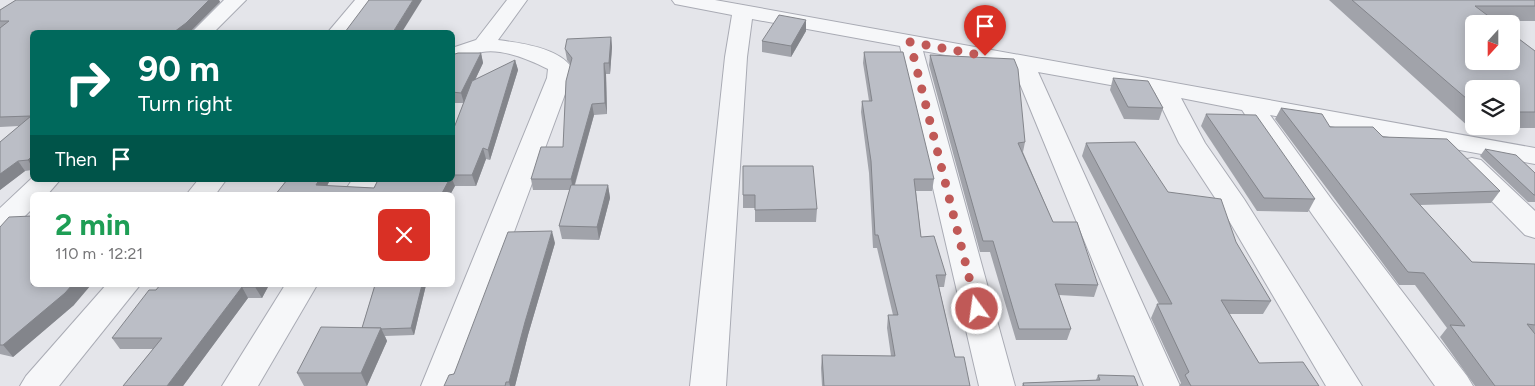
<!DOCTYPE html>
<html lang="en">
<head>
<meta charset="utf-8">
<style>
	:root { --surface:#fff; --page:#f6f6f6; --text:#202124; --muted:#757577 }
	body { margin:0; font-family:Figtree,sans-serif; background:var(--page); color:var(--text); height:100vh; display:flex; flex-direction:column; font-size:19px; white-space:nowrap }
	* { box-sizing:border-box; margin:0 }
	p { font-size:16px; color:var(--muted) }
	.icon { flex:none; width:28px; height:28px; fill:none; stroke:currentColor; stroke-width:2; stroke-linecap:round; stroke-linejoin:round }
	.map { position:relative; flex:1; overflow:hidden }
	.drawer { position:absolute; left:30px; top:192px; width:425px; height:95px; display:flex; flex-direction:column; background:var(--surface); border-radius:8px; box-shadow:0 2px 12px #0003 }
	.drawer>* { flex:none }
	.guide { position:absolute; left:30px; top:30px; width:425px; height:152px; border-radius:8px; box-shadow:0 2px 12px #0003; background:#00695c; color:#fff; overflow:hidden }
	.needle { width:32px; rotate:201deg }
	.controls { position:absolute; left:1465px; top:15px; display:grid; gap:10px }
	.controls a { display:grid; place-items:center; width:55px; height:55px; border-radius:8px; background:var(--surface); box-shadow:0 2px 12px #0003; font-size:25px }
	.pin { position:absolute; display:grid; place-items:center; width:42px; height:42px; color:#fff; margin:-51px -21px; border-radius:50% 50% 50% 0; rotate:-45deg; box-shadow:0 0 5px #0007 }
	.pin .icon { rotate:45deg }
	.me { position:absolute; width:55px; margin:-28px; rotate:346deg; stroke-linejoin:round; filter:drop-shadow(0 0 4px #0008) }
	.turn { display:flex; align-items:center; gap:18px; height:105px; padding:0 25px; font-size:22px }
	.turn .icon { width:65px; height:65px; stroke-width:2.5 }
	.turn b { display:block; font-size:35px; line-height:42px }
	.then { display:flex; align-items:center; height:48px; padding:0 25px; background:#0003; gap:10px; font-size:19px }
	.round { display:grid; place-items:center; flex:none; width:52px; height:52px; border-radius:8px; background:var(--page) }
	.head { display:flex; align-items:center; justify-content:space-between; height:85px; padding:0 25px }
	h1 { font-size:30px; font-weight:700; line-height:38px; color:#1e9e55 }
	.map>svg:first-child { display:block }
</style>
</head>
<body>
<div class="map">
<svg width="1535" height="386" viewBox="0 0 1535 386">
	<rect width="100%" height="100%" fill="#e4e5ea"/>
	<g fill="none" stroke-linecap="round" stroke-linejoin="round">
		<g stroke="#a9abb4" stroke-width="2">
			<g id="minor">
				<polygon points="224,0 246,0 214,32 192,32"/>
				<polygon points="355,0 376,0 349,32 328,32"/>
				<path d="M507,0h20l-29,40c23,3 61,8 74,28l-1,10 -114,308h-36l126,-308 1,-9c-18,-9 -46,-21 -66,-17 -10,2 -19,9 -30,12v-16l24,-8z"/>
				<polygon points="672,0 715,0 1535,148 1535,164 1270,115 1332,200 1467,376 1473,386 1435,386 1312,214 1242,110 1181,98 1205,143 1244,199 1362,386 1326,386 1221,207 1179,143 1155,93 1038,72 1180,386 1144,386 1013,67 923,51 1015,386 979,386 900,46 752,19 747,57 726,386 690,386 725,57 732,15 675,4"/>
				<polygon points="1472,158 1481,160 1535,211 1535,238 1525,235 1463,172 1459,166 1463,160"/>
				<polygon points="32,178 60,180 47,195 32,195 32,209 10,231 0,234 0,208"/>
				<polygon points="198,180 226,180 215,195 186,195"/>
				<polygon points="352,180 378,180 370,195 342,195"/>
				<polygon points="106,285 140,285 59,386 20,386 26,376"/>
				<polygon points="285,285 317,285 258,386 222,386"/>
			</g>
		</g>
		<use href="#minor" fill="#f6f7f9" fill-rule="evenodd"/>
	</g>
	<g fill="#a1a3aa" fill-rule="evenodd">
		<polygon points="16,0 219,0 220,2 190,32 32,32 32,170 25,171 0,190 0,142 19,126 0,127 0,10"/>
		<path d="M1329,0h206v21h-40l40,30v77h-65zM1474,89h37v37h-37z"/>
		<polygon points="806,20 806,31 791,57 762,52 762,41"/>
		<polygon points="611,37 612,47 610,74 606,74 607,114 594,115 575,185 608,185 610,198 599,240 562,239 559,226 570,190 533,190 531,179 563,147 570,64 567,60 565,49"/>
		<polygon points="864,52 934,179 932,191 916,191 921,237 946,275 944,287 939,287 955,357 970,386 822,386 821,368 822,355 891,356 887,328 888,315 893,315 877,248 873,248 869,173 861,112 862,101 869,101 863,63"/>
		<polygon points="458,53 481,53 483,63 475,80 515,60 518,70 490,160 486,159 476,186 455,186 450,195 275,195 285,182 284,180 330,180 327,186 374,188 378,180 452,180 452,133 464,103 452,103 452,55"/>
		<polygon points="930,55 1025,142 1023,152 1053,222 1098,285 1094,297 1059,295 1071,329 1067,340 1016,340 990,252 980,252 929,65"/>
		<polygon points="1113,78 1163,108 1159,120 1124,119 1110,90"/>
		<polygon points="1281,108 1330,127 1383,137 1500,191 1491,203 1420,205 1472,262 1535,264 1535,386 1475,386 1440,337 1447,328 1415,285 1399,285 1275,119"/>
		<polygon points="1206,114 1315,199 1308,212 1257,211 1201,126"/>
		<polygon points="1086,143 1168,192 1236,242 1271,301 1263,314 1229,314 1259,363 1319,386 1179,386 1181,383 1151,318 1157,304 1159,304 1082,156"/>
		<polygon points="1485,149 1535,173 1535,202 1528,202 1480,156"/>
		<polygon points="743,166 817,209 816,222 755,222 755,208 743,208"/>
		<polygon points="0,227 74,305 13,357 0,354"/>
		<polygon points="555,243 528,335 515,386 444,386"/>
		<polygon points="269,285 262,298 248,298 183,386 123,386 153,349 120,349 112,338 156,290"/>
		<polygon points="375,285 426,285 414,335 385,336 387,341 367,386 304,386 297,373 362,328"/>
		<polygon points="1098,375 1138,386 1022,386 1023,383 1096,380"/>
	</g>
	<g fill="#83858b">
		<polygon points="209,0 219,0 220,2 190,32 174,32"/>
		<polygon points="413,0 422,0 402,32 393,32"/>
		<polygon points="806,20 806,31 791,57 791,46"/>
		<polygon points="611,37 612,47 610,74 609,63"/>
		<polygon points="481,53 483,63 464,103 461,93"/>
		<polygon points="515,60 518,70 490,160 488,150"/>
		<polygon points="604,63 606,74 607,114 605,103"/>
		<polygon points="592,104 594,115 573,190 571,179"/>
		<polygon points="483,148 486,159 476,186 472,175"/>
		<polygon points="32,156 32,167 28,160"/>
		<polygon points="18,161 25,171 0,190 0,174"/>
		<polygon points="452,179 455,186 450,195 441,195 449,180 452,180"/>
		<polygon points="319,180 330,180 322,195 316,185"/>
		<polygon points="608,185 610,198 599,240 597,227"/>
		<polygon points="552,231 555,243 528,335 515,386 510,386 509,382 525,322"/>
		<polygon points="72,285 91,285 74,305 13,357 3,345"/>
		<polygon points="256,285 269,285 262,298 255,287"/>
		<polygon points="422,285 426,285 414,335 411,328"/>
		<polygon points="242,287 248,298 183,386 167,386"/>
		<polygon points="381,328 387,341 367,386 361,373"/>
	</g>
	<g fill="#bbbec6" stroke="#83858b">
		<polygon points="16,0 209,0 186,23 174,32 32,32 32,156 28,160 18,161 0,174 0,142 31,116 0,117 0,28 9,21 0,21 0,10"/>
		<polygon points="369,0 413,0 393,32 345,32"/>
		<polygon points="1352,0 1535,0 1535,6 1475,6 1499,24 1474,24 1474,61 1511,61 1511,33 1535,51 1535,112 1511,112 1511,89 1474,89 1474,105"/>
		<polygon points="779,15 806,20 791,46 762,41"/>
		<polygon points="611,37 609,63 604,63 605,103 592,104 571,179 531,179 541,147 563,147 566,81 572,58 565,49 567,39"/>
		<polygon points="864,52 903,52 934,179 914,179 921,237 934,236 946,275 936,275 955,357 964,357 970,386 824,386 822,355 895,356 888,315 898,315 878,235 875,235 871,161 862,101 872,101"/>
		<polygon points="458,53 481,53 461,93 452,92 452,55"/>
		<polygon points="930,55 1014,59 1018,69 1025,142 1018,143 1053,222 1077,222 1098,285 1055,284 1071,329 1019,329 993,241 983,241"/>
		<polygon points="515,60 488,150 483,148 472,175 452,175 452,133 472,81"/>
		<polygon points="1113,78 1148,81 1163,108 1128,107"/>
		<polygon points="1281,108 1322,114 1330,127 1373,127 1383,137 1447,139 1500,191 1410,194 1472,262 1535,264 1535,325 1527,324 1535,334 1535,386 1495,386 1450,325 1465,326 1424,273 1408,272"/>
		<polygon points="1206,114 1256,115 1315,199 1264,198"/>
		<polygon points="1135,142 1168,192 1221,199 1236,242 1271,301 1221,300 1259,363 1303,362 1319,386 1191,386 1185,375 1189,372 1157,304 1172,304 1086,143"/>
		<polygon points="1485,149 1516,155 1535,173 1535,195 1534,195"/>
		<polygon points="743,166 813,166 817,209 755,210 755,195 743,195"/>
		<polygon points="287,180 319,180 316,185 374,188 378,180 449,180 441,195 275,195"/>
		<polygon points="571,185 608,185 597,227 559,226"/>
		<polygon points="32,216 32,285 72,285 65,293 3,345 0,345 0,227 9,217"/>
		<polygon points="552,231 525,322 509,382 506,382 505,386 444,386 449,375 454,374 508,232"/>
		<polygon points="160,285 256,285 255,287 242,287 167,386 123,386 162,338 112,338 149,290 156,290"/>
		<polygon points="375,285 422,285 411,328 381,329 381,328 362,328"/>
		<polygon points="321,327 381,328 361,373 297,373"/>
		<polygon points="1098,375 1134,376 1138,386 1024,386 1023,383 1100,380"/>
	</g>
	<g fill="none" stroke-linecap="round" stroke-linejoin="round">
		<polyline stroke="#c05957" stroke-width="9" stroke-dasharray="0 16.2" points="977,309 910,42 985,56"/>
	</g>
</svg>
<div class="controls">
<a><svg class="needle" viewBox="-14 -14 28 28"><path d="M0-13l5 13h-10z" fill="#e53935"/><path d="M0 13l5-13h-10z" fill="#757577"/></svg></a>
<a><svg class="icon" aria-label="layers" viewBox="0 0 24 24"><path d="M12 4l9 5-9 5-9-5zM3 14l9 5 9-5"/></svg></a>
</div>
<div class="pin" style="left:985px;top:56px;background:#d93025"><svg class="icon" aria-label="arrive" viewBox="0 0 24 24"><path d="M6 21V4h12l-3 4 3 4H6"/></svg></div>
<svg class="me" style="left:977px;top:309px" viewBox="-20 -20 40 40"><circle r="17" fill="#c05957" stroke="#fff" stroke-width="3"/><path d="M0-11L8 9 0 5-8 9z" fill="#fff"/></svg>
<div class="guide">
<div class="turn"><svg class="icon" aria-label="right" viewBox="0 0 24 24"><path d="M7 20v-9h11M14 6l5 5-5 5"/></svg><div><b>90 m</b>Turn right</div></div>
<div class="then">Then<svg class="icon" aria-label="arrive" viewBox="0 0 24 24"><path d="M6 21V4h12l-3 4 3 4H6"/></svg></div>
</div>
<section class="drawer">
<div class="head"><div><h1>2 min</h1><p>110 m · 12:21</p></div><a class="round" style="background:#d93025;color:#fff"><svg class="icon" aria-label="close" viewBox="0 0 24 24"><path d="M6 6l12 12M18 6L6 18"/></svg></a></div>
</section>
</div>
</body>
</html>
